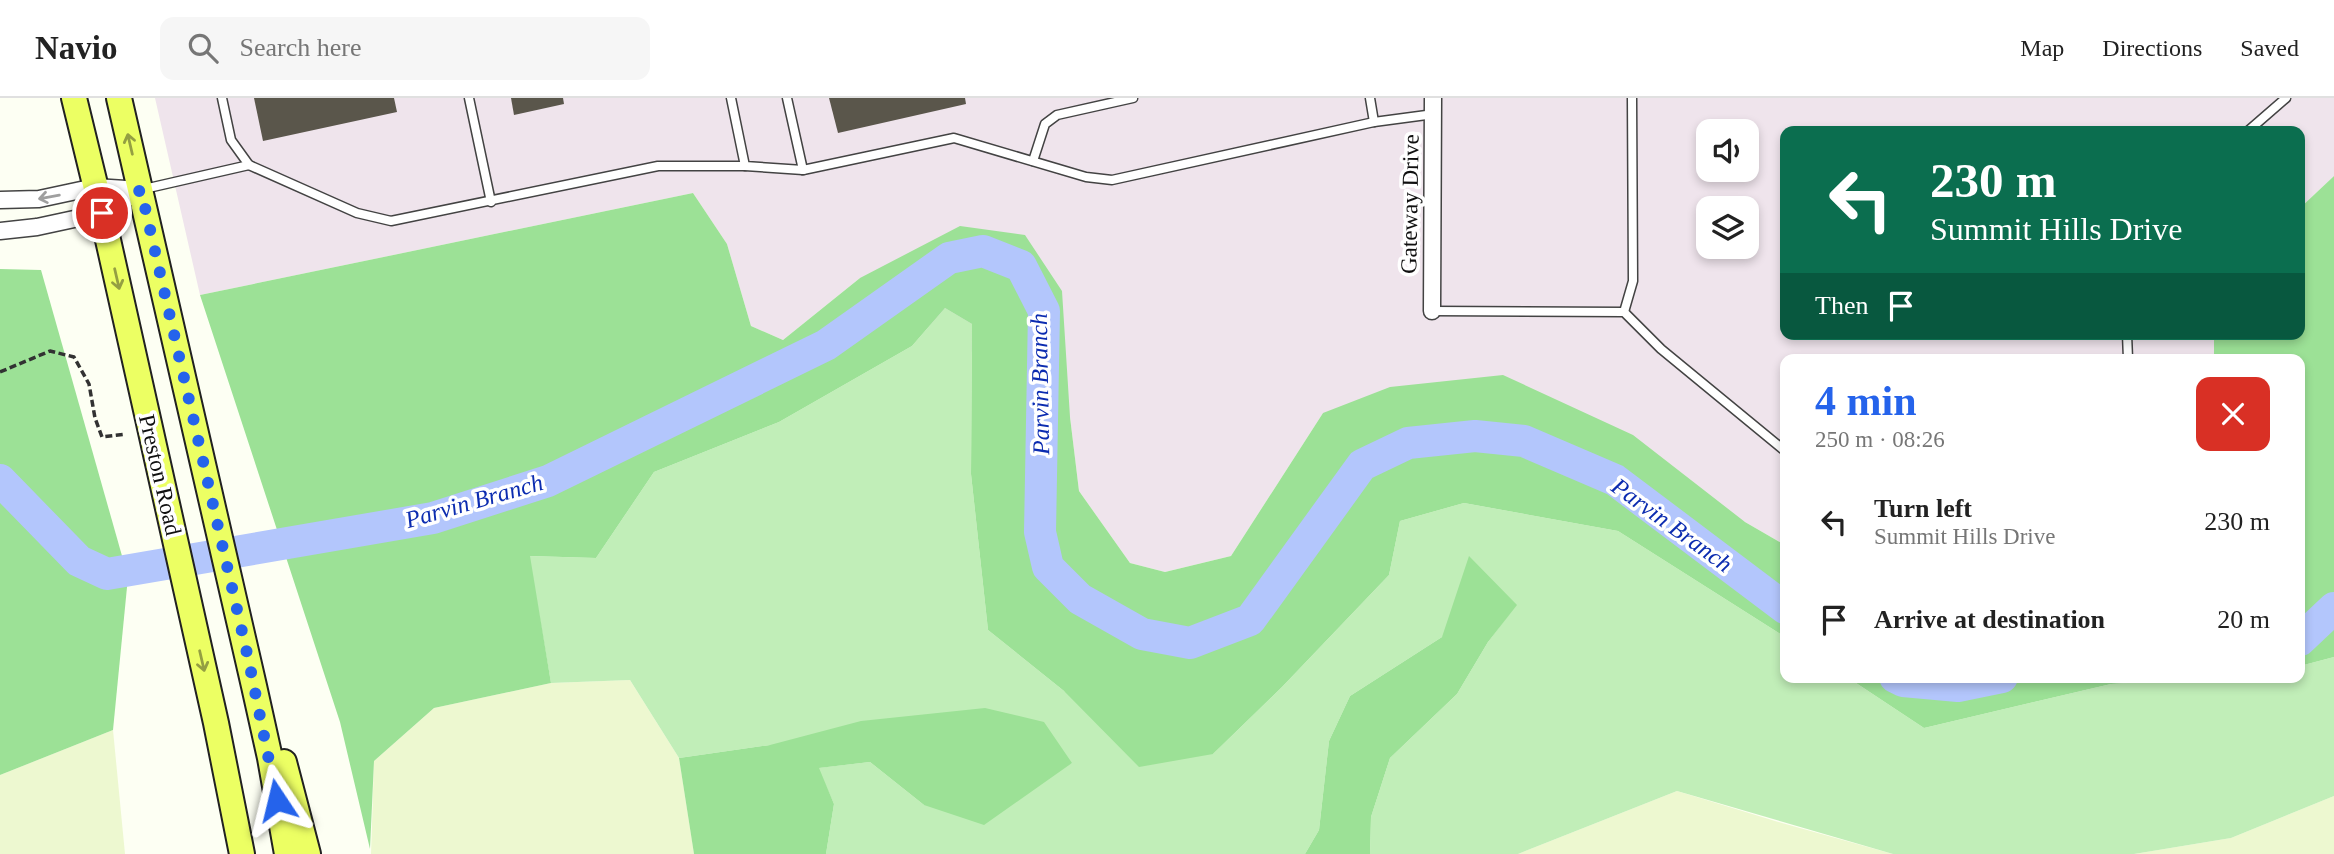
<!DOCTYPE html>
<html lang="en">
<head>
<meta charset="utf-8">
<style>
	:root { --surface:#fff; --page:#f6f6f6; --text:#222; --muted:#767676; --line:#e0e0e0; --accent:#2563eb }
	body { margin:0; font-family:Georgia,serif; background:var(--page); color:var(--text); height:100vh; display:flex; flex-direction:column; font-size:26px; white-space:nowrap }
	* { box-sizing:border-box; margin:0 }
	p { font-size:23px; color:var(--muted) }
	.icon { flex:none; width:38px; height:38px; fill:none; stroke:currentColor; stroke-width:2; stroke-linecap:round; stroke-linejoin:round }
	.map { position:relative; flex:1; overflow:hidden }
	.drawer { position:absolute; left:1780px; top:256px; width:525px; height:329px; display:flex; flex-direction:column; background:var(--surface); border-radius:14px; box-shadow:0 4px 10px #0003 }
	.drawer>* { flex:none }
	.hud { position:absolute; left:1780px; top:28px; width:525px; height:214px; border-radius:14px; box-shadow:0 4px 10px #0003; background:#0b6e4f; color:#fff; overflow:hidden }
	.controls { position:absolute; left:1696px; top:21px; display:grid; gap:14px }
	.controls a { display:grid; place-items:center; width:63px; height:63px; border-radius:14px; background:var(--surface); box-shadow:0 4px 10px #0003; font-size:35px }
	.pin { position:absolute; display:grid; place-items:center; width:60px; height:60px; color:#fff; margin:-30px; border:4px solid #fff; border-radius:50%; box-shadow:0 2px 7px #0007 }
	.me { position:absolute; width:77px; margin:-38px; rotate:350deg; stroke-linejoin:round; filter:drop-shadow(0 0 5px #0008) }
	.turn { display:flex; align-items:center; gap:24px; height:147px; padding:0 35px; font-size:32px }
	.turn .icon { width:91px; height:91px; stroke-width:2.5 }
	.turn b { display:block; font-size:49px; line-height:60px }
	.then { display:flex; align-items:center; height:66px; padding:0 35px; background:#0003; gap:14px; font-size:26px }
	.round { display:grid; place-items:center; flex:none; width:74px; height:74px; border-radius:14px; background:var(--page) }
	.headline { display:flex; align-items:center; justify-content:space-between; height:119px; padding:0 35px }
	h1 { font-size:42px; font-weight:700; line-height:52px; color:var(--accent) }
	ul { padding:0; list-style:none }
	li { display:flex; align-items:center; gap:21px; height:98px; padding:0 35px }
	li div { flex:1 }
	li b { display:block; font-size:26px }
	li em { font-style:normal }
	header { display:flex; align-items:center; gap:42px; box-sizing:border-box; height:98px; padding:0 35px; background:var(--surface); border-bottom:2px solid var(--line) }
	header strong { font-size:33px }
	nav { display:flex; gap:38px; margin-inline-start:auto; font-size:24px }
	.search { width:490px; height:63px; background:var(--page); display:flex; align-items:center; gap:18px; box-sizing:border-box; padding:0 24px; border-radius:14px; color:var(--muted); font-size:26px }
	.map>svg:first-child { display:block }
</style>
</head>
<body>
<header>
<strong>Navio</strong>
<div class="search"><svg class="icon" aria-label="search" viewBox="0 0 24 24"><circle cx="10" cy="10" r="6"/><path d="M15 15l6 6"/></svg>Search here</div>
<nav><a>Map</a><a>Directions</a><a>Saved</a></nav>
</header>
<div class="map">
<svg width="2334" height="756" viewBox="0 0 2334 756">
	<rect width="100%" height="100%" fill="#fdfff3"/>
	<path fill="#efe4ec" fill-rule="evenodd" d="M155,0h2179v78l-34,32v-77h-515v203h429v25h-429v186l-40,-23 -422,-109 -92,143 -66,16 -35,-9 -51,-72 -9,-74 -210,-139 -77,62 -32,-14 -24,-82 -34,-51 -493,102zM1708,33h38v39h-38zM1708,110h38v39h-38z"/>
	<g fill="#edf8d0">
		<polygon points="630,582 679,660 694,756 371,756 374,663 434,610 551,585"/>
		<polygon points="113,632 125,756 0,756 0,677"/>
		<polygon points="1677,693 1782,725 1893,756 1518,756"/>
		<polygon points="2334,698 2334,756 2134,756 2231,740"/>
	</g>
	<polygon fill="#c1eeb8" points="945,210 972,226 971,376 988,532 1064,593 1213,656 1282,589 1389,477 1400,423 1464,405 1618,433 1785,539 1785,579 1847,579 1924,630 2111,586 2228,579 2300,579 2300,568 2334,559 2334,698 2231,740 2134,756 1893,756 1677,693 1518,756 1370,756 1371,719 1390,660 1457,596 1488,544 1516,507 1442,539 1350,598 1329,643 1319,732 1305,756 826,756 834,706 818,670 870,664 924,707 1072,665 770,647 679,660 630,582 551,585 529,458 596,460 654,374 779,324 912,248"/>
	<g fill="#9ce196">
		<polygon points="2334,78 2334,559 2300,568 2300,261 2214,261 2214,236 2300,236 2300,110"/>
		<polygon points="693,95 727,146 751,228 783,242 860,180 960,128 1025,137 1062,193 1070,319 1079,393 1130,465 1165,474 1231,458 1323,315 1390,289 1503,277 1633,337 1745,424 1785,447 1785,539 1618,433 1464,405 1400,423 1389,477 1282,589 1213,656 1139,669 1064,593 988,532 971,376 972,226 945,210 912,248 779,324 654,374 596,460 530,458 551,585 434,610 374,663 370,751 340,624 200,197"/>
		<polygon points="0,171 41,172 128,479 113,632 0,677"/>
		<polygon points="1469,458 1517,507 1488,544 1457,596 1390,660 1371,719 1370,756 1305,756 1319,732 1329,643 1350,598 1442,539"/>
		<polygon points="1847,579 2228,579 2111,586 1924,630"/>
		<polygon points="985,610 1044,624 1072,665 984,727 924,707 870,664 819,670 834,706 826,756 694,756 679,660 770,647 861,623"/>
	</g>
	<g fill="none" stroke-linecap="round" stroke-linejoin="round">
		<g stroke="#b3c6fc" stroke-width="32">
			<polyline points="0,382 79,463 107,476 433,420 548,383 826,247 949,160 983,153 1021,168 1044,213 1040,434 1048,469 1080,501 1142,536 1190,545 1250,522 1362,367 1408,345 1475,338 1524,343 1615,382 1785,510"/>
			<polyline points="2300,542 2334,510"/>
			<polyline points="1895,579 1903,583 1958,588 2002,579"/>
		</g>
	</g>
	<g fill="#5a564b">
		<polygon points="254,0 394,0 397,14 263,43"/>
		<polygon points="511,0 563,0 564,6 514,17"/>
		<polygon points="829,0 965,0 966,6 838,35"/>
	</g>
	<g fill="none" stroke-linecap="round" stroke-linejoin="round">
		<g stroke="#434343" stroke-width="11">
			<g id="lane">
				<polyline points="222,0 231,42 249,67 357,115 391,123 658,68 745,68"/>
				<polyline points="469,0 491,104"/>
				<polyline points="731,0 745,68 803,72 954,40 1086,79 1112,82 1374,24 1434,16"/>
				<polyline points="787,0 803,72"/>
				<polyline points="1370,0 1374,24"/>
				<polyline points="2248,33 2286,0"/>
				<polyline points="1033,63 1045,26 1057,17 1133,0"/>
				<polyline points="144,91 249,67"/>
				<polyline points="1432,213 1624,214 1661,251 1785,353"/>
				<polyline points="1624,214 1633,183 1632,0"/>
				<polyline points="2127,236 2128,261"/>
			</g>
		</g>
		<g stroke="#434343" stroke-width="19">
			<g id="street">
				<polyline points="0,102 39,101 95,89 141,92"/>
				<polyline points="0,133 37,129 102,115 141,92"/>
				<polyline points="1432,213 1433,0"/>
			</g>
		</g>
		<g stroke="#212121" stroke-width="28">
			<g id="primary">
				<polyline points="74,0 102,115 216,625 242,756"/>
				<polyline points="119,0 254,588 270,660 287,756"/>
				<polyline points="284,664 308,756"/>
			</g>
		</g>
		<polyline stroke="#323232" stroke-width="3.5" stroke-dasharray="7 3.5" stroke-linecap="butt" points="0,274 50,253 74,259 89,286 95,320 102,339 126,336"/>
		<use href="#lane" stroke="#fff" stroke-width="8"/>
		<use href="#street" stroke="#fff" stroke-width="16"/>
		<use href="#primary" stroke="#ecff63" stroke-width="24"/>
	</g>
	<defs><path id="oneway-shaft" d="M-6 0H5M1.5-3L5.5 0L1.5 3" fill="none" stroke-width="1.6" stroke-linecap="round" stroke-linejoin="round" transform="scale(1.75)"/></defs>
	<g stroke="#949f42">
		<use href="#oneway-shaft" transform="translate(130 46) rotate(-103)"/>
		<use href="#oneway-shaft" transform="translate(117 181) rotate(77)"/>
		<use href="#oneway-shaft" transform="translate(202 563) rotate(77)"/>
	</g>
	<use stroke="#9f9f9f" href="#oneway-shaft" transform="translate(49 99) rotate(170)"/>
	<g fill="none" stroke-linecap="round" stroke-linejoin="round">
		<polyline stroke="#2563eb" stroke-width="12" stroke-dasharray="0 21.6" points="102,115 141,92 249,564 277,702"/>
	</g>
	<g text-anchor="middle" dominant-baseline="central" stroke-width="7" stroke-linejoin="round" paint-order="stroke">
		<g font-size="23" fill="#101010" stroke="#fff">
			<text transform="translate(1410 106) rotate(-89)">Gateway Drive</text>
			<text transform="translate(160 377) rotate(77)">Preston Road</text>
		</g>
		<g font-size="24" font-style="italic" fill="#0c2cb0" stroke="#fff">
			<text transform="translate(1040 286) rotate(-91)">Parvin Branch</text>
			<text transform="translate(474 403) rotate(-16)">Parvin Branch</text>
			<text transform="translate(1672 427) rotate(36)">Parvin Branch</text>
		</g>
	</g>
</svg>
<div class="controls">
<a><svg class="icon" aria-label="sound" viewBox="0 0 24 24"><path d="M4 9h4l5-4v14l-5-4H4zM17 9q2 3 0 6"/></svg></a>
<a><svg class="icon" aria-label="layers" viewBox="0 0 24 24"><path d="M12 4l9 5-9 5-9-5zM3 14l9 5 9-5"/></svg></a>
</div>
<div class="pin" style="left:102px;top:115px;background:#d93025"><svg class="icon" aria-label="arrive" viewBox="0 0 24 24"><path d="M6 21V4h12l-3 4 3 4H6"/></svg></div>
<svg class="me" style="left:277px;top:702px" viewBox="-20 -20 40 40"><path d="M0-17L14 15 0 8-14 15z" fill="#2563eb" stroke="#fff" stroke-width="4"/></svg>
<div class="hud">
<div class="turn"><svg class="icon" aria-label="left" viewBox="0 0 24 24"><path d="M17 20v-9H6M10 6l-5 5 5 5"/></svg><div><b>230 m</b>Summit Hills Drive</div></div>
<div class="then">Then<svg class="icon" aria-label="arrive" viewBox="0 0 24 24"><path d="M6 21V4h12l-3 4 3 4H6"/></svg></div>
</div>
<section class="drawer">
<div class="headline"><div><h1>4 min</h1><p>250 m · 08:26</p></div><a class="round" style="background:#d93025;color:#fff"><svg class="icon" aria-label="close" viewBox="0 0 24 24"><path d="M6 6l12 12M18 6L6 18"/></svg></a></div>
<ul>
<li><svg class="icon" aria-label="left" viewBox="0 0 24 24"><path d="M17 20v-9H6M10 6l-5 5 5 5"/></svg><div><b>Turn left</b><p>Summit Hills Drive</p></div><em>230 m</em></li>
<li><svg class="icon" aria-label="arrive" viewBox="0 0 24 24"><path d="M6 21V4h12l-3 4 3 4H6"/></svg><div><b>Arrive at destination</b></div><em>20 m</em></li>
</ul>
</section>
</div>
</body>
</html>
